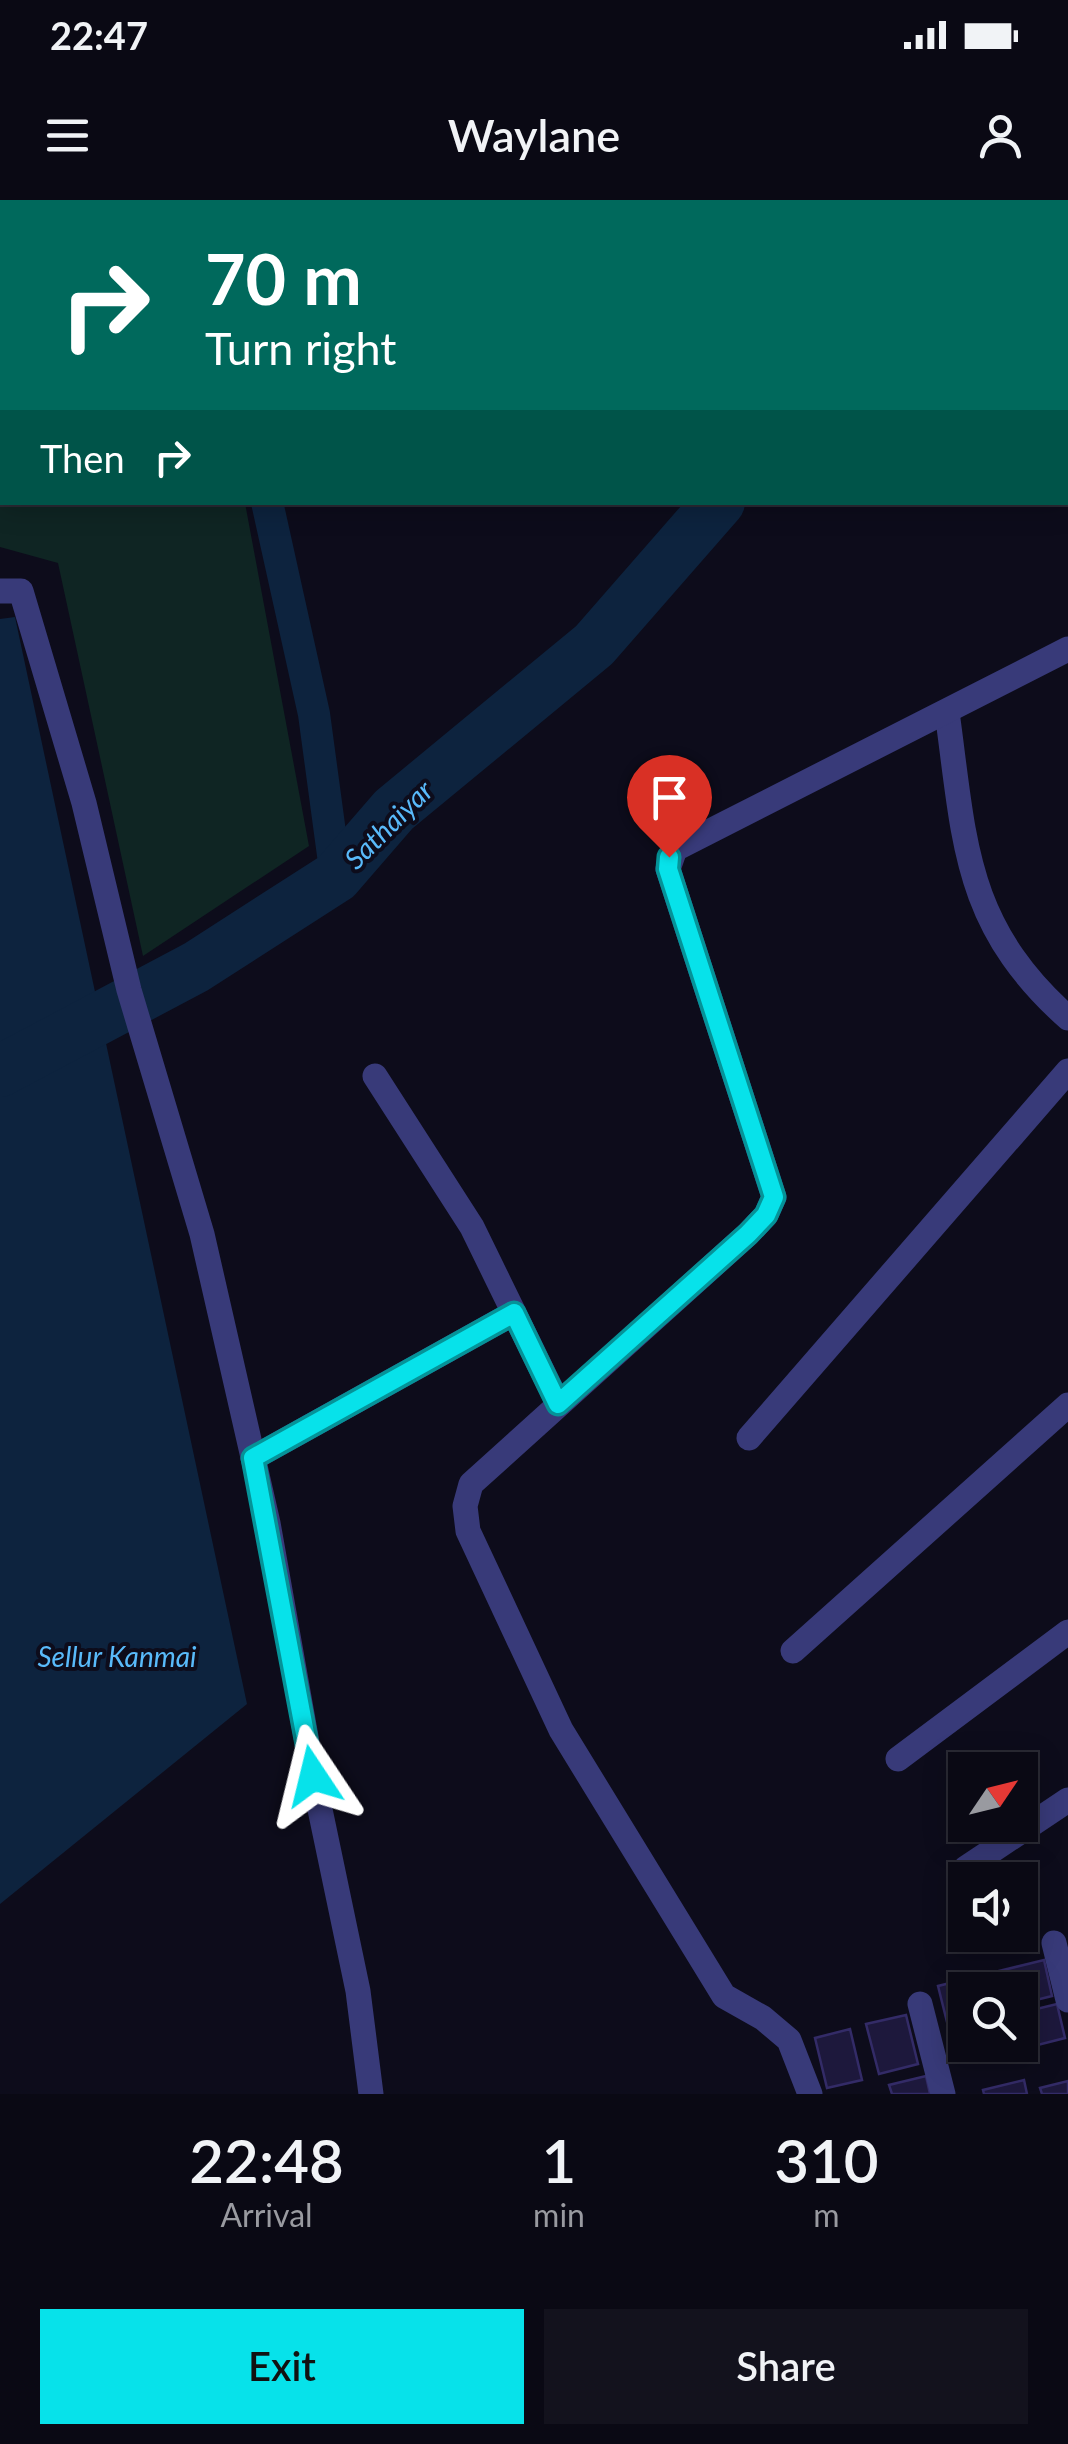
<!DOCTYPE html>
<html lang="en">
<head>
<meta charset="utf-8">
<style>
	:root { --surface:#0a0914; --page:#13121d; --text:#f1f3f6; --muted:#999aa0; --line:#2a2a34; --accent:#07e2ea }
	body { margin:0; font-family:Lato,sans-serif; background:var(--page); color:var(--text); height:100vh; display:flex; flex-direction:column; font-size:38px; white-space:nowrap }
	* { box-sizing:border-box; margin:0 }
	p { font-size:32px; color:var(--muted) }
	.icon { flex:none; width:55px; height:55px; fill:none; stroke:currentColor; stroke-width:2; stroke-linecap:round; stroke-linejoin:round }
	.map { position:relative; height:1894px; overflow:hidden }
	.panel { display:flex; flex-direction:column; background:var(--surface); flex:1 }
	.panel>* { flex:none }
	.hud { position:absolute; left:0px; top:0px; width:1070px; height:305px; box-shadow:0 5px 25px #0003,0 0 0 2px var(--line); background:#00695c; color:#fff; overflow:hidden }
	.needle { width:65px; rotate:55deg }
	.fabs { position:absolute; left:948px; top:1552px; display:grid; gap:20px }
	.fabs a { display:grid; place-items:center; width:90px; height:90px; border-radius:0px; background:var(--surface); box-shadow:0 5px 25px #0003,0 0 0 2px var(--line); font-size:50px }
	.pin { position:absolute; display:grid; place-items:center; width:85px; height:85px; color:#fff; margin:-102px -42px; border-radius:50% 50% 50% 0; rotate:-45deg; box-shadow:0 0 10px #0007 }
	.pin .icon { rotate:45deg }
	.me { position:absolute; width:110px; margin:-55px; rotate:350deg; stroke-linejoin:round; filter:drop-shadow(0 0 8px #0008) }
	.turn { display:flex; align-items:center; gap:35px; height:210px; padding:0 40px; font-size:45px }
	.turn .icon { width:130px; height:130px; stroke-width:2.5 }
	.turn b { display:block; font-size:70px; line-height:85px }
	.then { display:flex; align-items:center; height:95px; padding:0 40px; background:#0003; gap:20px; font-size:38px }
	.eta { display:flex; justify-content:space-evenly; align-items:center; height:170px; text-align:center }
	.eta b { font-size:60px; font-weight:600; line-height:70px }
	.primary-button { display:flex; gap:20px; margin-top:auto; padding:20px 40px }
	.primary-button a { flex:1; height:115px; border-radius:0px; background:var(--accent); color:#111; font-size:40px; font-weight:600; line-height:115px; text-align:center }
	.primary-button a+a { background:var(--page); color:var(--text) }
	.status { display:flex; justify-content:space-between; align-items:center; height:70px; padding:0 50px; background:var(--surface); direction:ltr }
	.status svg { height:28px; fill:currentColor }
	header { display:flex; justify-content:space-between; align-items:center; height:130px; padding:0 40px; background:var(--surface); font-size:45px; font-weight:600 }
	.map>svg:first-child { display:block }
</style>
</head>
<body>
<div class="status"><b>22:47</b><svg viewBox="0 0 49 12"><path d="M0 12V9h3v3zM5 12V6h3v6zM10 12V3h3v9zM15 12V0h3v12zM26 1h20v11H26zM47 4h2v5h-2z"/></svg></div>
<header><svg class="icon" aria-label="menu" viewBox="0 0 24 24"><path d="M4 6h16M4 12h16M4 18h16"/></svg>Waylane<svg class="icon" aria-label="person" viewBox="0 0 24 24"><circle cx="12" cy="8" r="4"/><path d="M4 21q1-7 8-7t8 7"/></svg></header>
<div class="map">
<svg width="1068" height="1894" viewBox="0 0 1068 1894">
	<rect width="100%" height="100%" fill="#0d0c1b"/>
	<polygon fill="#0f2523" points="0,0 152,2 2,2 2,302 245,303 309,646 143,756 58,363 0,347"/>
	<polygon fill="#0d233e" points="15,417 247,1504 0,1704 0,419"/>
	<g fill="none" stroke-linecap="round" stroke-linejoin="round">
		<g stroke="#0d233e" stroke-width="32">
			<polyline points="183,0 184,2"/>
			<polyline points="267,302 314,514 336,677"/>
		</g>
		<g stroke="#0d233e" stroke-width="52">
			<polyline points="1000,2 1002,0"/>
			<polyline points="0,871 196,767 336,677 394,610 594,445 719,302"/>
		</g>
	</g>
	<g fill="#1d183c" stroke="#332b67" stroke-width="2.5">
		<polygon points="1044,1760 1052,1796 1020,1804 1020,1790 965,1790 965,1817 947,1822 938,1786"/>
		<polygon points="1057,1804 1065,1838 1022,1849 1020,1813"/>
		<polygon points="906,1815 918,1864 879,1874 866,1824"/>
		<polygon points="850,1829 862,1880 827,1888 815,1838"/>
		<polygon points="967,1845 1008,1845 1009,1849 970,1858"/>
		<polygon points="926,1876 930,1894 892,1894 889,1885"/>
		<polygon points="1024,1880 1027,1894 984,1894 983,1890"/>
		<polygon points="1068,1881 1068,1894 1042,1894 1040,1888"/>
	</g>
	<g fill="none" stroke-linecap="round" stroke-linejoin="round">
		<g stroke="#383a79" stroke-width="25">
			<polyline points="812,2 813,0"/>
			<polyline points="0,391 21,391 84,603 129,790 202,1034 268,1323 313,1576 358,1791 371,1894"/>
			<path d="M947,512c18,130 16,212 121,306"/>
			<polyline points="375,876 472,1027 558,1203"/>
			<polyline points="749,1238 1068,871"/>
			<polyline points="253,1258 514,1113"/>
			<polyline points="793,1451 1068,1205"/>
			<polyline points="898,1559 1068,1432"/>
			<polyline points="966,1668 1068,1600"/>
			<polyline points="1054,1743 1068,1800"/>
			<polyline points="920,1804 943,1894"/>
			<polyline points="810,1894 789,1840 763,1818 724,1796 561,1530 468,1331 465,1306 471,1284 748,1034 766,1015 774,997 668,669 675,649 1068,449"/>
		</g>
	</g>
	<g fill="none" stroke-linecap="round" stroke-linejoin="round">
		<g stroke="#059398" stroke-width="25">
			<polyline id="route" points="313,1576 253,1258 514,1113 558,1204 748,1034 766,1015 774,997 668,669 669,657"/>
		</g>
		<use href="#route" stroke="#07e2ea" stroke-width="18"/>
	</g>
	<g text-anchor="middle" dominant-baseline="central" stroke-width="8" stroke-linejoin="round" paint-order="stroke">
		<g font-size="28" font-style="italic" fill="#59bafa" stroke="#0d0c1b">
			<text transform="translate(388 624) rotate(-45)">Sathaiyar</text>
			<text x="117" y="1456">Sellur Kanmai</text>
		</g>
	</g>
</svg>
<div class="fabs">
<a><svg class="needle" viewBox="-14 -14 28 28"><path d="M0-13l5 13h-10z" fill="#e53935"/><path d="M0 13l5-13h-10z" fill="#999aa0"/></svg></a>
<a><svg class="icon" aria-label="sound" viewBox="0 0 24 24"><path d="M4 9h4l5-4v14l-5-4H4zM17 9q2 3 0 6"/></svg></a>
<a><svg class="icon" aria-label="search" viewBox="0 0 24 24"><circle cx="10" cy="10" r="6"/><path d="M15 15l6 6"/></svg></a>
</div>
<div class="pin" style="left:669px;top:657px;background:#d93025"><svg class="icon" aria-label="arrive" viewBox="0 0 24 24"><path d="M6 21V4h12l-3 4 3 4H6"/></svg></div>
<svg class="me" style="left:313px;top:1576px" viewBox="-20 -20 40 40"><path d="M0-17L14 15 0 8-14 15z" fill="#07e2ea" stroke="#fff" stroke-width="4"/></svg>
<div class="hud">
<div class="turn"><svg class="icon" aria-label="right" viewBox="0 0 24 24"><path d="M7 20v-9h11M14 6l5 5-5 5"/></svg><div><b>70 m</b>Turn right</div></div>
<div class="then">Then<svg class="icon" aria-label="right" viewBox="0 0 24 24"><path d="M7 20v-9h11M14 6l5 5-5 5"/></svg></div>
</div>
</div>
<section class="panel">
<div class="eta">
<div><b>22:48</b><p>Arrival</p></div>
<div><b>1</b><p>min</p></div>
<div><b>310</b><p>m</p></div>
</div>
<div class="primary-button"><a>Exit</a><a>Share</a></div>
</section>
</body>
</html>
